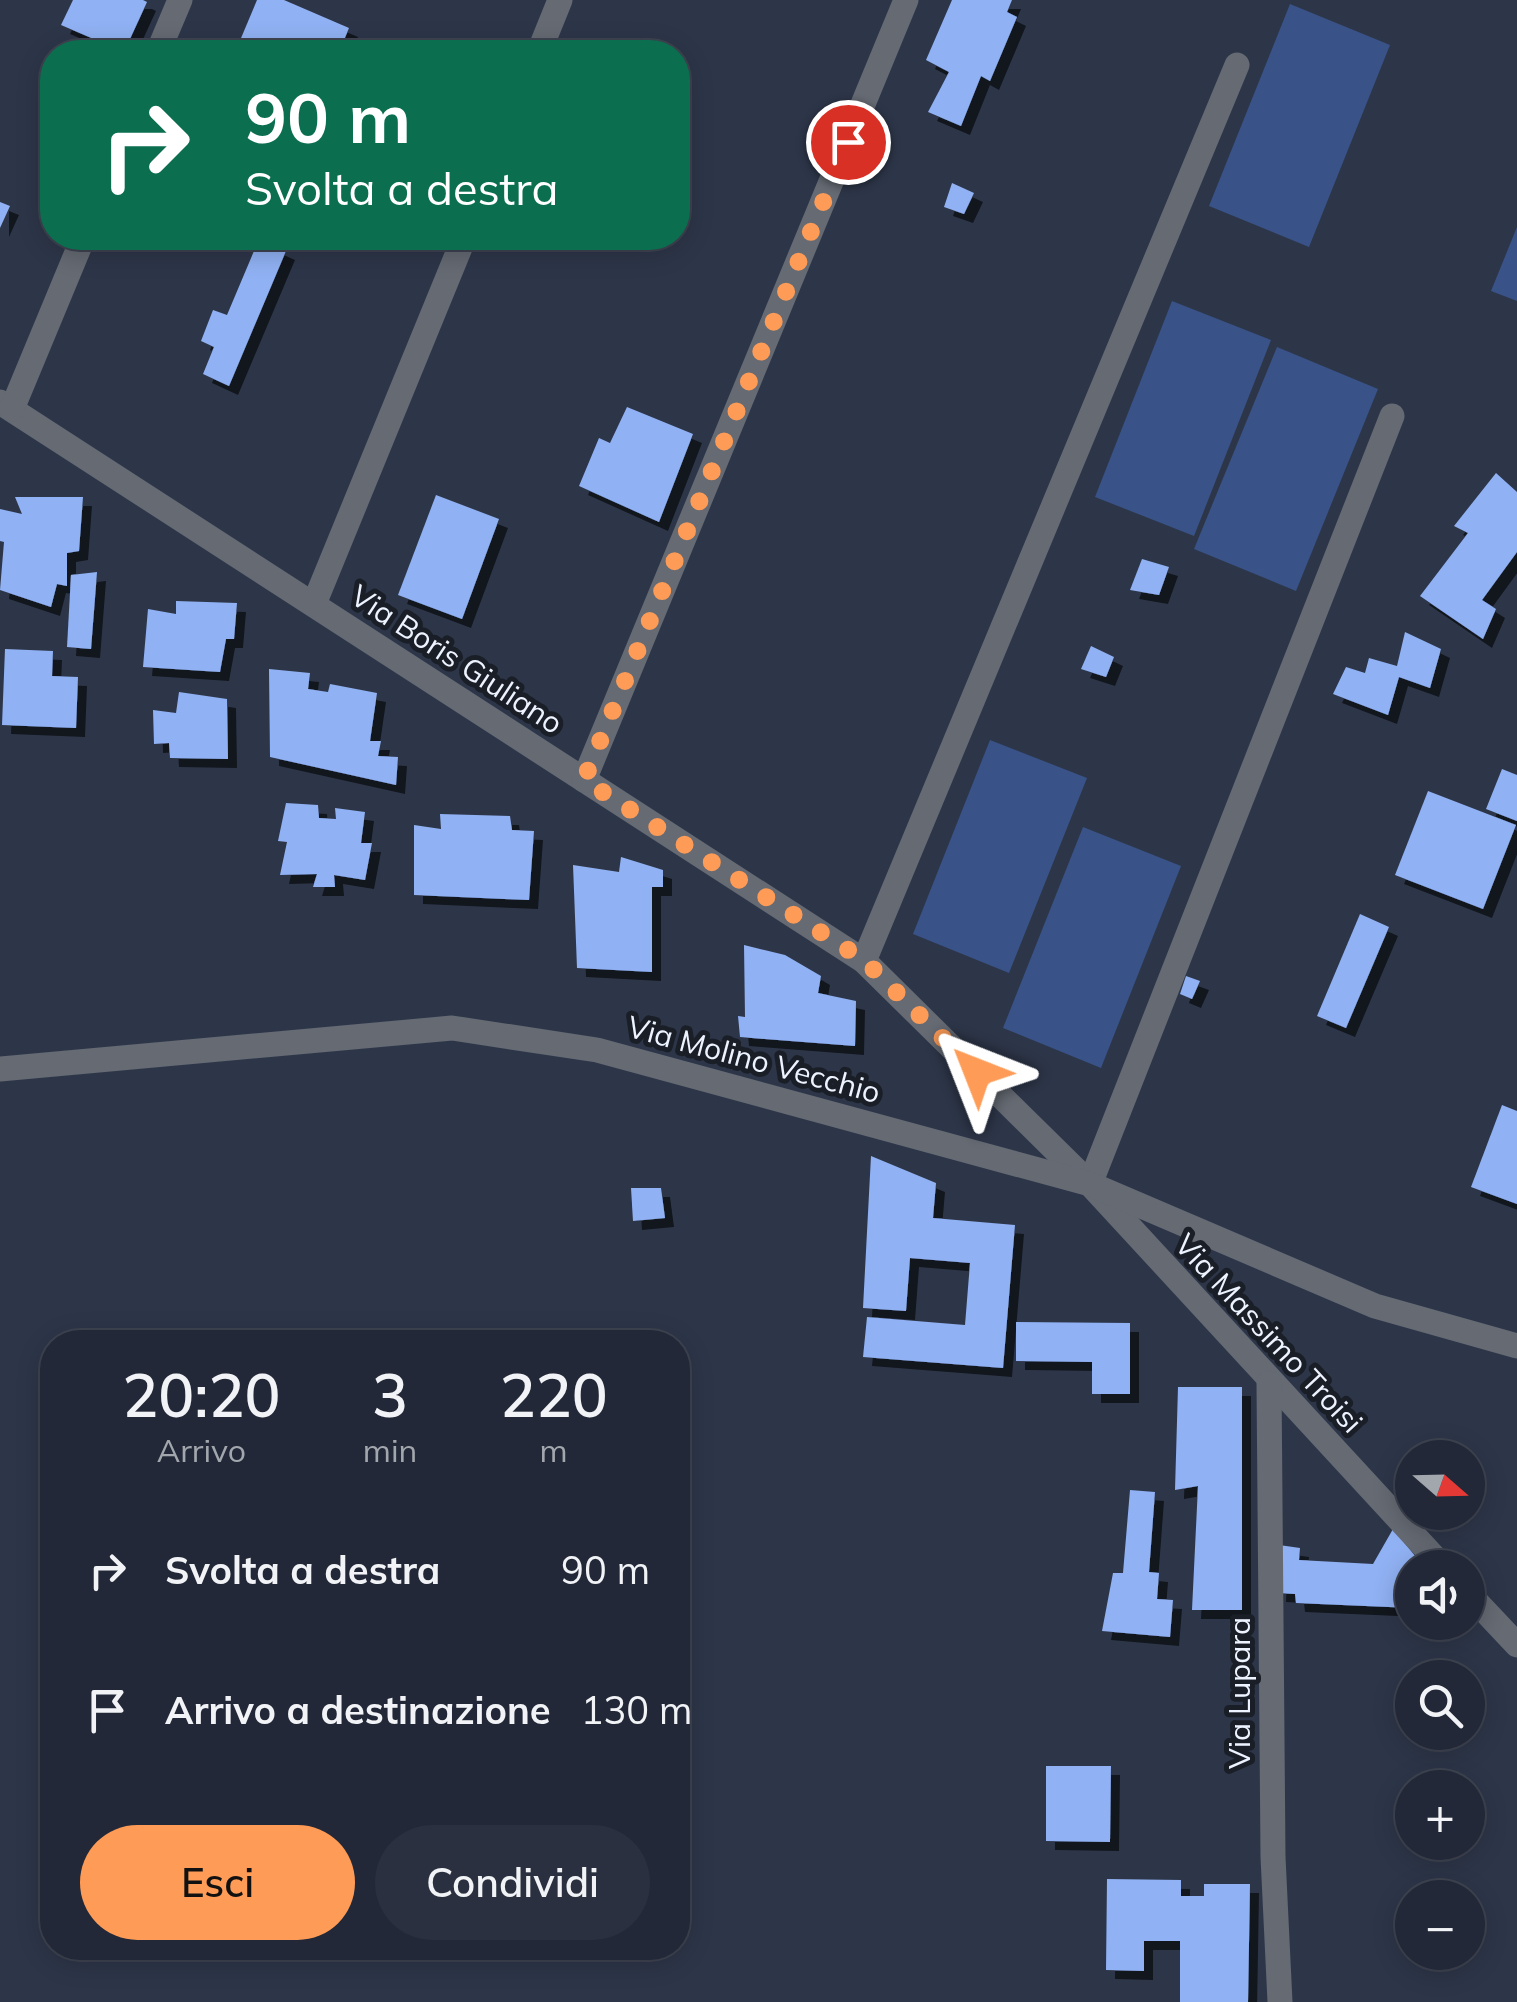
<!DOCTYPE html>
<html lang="it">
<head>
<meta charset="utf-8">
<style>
	:root { --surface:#222837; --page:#2a303f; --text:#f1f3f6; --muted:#a2a6ad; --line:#3f4452; --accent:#fe9c57 }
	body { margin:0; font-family:Mulish,sans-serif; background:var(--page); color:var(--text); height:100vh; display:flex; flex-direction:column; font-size:38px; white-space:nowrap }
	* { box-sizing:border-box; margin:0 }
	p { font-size:32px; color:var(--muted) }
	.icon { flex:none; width:55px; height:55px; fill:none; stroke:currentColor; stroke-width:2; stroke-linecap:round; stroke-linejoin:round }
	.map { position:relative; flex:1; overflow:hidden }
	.details { position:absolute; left:40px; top:1330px; width:650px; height:630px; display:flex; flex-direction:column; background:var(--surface); border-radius:40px; box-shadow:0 5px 25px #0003,0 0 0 2px var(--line) }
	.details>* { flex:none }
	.guide { position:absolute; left:40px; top:40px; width:650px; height:210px; border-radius:40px; box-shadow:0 5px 25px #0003,0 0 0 2px var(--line); background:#0b6e4f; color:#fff; overflow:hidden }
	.needle { width:65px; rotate:110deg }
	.fabs { position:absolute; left:1395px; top:1440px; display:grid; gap:20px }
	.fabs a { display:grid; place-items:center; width:90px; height:90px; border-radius:50%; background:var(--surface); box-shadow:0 5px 25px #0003,0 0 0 2px var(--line); font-size:50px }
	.pin { position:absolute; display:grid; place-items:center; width:85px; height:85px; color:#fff; margin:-42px; border:5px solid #fff; border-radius:50%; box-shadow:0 2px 10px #0007 }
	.me { position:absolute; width:110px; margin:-55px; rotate:315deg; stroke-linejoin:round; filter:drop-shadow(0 0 8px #0008) }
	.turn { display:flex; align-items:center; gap:35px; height:210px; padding:0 40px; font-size:45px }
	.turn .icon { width:130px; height:130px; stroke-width:2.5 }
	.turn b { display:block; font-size:70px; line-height:85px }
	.eta { display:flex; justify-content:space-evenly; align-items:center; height:170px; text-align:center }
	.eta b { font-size:60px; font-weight:600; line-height:70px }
	.action { display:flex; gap:20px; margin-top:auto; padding:20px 40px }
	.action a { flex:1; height:115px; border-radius:60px; background:var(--accent); color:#111; font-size:40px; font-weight:600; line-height:115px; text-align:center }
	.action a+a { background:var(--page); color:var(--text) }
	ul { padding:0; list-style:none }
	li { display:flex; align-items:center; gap:30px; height:140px; padding:0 40px }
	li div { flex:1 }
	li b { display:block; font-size:38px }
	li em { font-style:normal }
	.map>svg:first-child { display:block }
</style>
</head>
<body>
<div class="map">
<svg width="1517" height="2002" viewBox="0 0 1517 2002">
	<defs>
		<filter id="shadow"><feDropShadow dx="9" dy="9" stdDeviation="0" flood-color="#0009"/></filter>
	</defs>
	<rect width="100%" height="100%" fill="#2d3649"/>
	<g fill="#395287">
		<polygon points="1290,4 1390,45 1309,247 1209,206"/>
		<polygon points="1517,227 1517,301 1491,291"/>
		<polygon points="1172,301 1271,340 1194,536 1095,497"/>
		<polygon points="1277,347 1378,389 1296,591 1194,549"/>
		<polygon points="990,740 1087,778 1009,973 913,934"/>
		<polygon points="1083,827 1181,866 1101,1068 1003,1028"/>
	</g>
	<g fill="#90b1f3" filter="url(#shadow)">
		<polygon points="73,0 143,0 147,2 124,52 61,25"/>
		<polygon points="257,0 284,0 349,28 339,52 236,50"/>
		<polygon points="952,0 1012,0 1007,12 1017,17 990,81 981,76 961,126 928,112 949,72 926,60"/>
		<polygon points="952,183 974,193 964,214 944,207"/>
		<polygon points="0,202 10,206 0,228"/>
		<polygon points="259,239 286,251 229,386 203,374 214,347 201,341 213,310 227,315"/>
		<polygon points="627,407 693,434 659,522 579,486 599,438 610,443"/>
		<polygon points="1496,473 1517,492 1517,552 1482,600 1496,609 1483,639 1420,596 1468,533 1454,526"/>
		<polygon points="436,495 499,519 462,619 398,595"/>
		<polygon points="15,497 83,497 79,551 67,553 67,586 57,584 51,607 0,590 4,542 0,541 0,509 22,514"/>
		<polygon points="1142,559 1169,567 1159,595 1130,590"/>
		<polygon points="97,572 91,649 67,647 71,575"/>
		<polygon points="176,601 237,603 234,639 226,639 220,672 143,667 148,609 176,614"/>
		<polygon points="1405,632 1441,649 1430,688 1399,677 1388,715 1333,694 1346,667 1365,673 1369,658 1397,666"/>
		<polygon points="1091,646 1114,657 1106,677 1081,669"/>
		<polygon points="5,649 53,651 52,676 78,677 76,728 2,725"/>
		<polygon points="269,669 310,673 308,689 328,692 330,684 377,693 370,741 381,741 378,756 398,757 396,785 270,757"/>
		<polygon points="179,692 227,699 228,759 170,758 169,743 154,744 153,710 176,713"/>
		<polygon points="1502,769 1517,775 1517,821 1486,809"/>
		<polygon points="1428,791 1516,825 1483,909 1395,875"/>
		<polygon points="286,803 318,805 319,818 336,819 335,808 365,812 361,843 372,843 365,880 334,875 335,887 313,887 317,874 280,875 287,842 278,841"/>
		<polygon points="440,814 510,816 512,830 534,831 529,900 414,895 414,825 441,829"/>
		<polygon points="621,857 663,870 663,887 652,887 652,972 577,968 573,865 619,872"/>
		<polygon points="1360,914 1389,927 1346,1028 1317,1016"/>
		<polygon points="744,945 785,955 821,976 818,993 856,1001 855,1046 740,1037 738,1016 745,1017"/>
		<polygon points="1186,976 1200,981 1192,999 1180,994"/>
		<polygon points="1502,1105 1517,1111 1517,1204 1471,1187"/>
		<polygon points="871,1156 936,1183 933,1218 1015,1225 1003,1368 863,1357 867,1317 965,1325 970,1263 910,1258 906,1311 863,1308"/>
		<polygon points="631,1188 661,1188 665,1218 633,1221"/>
		<polygon points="1016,1322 1130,1323 1130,1394 1092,1394 1092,1362 1016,1361"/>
		<polygon points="1178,1387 1242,1387 1242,1610 1192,1610 1198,1486 1175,1490"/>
		<polygon points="1130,1490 1155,1492 1149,1572 1159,1573 1157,1599 1173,1600 1170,1637 1102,1631 1113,1573 1123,1573"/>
		<polygon points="1393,1529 1425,1568 1412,1568 1412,1608 1296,1603 1295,1594 1277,1593 1279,1545 1300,1548 1299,1560 1373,1564"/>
		<polygon points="1046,1766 1111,1766 1110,1842 1046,1841"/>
		<polygon points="1107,1879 1181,1880 1181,1896 1204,1896 1204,1884 1250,1884 1248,2002 1180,2002 1180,1941 1144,1941 1144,1971 1106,1970"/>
	</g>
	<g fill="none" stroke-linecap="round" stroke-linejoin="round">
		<g stroke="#656a73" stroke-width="25">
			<polyline points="158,52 180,0"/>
			<polyline points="539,52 560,0"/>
			<polyline points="0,402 864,961 1090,1184 1444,1568"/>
			<polyline points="12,409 83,238"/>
			<polyline points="314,604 464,238"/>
			<polyline points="584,780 906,0"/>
			<polyline points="864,961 1237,65"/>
			<polyline points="1090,1184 1392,416"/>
			<polyline points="1269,1383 1273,1857 1280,2002"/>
			<polyline points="1468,1593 1517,1645"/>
		</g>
		<polyline stroke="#656a73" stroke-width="25" points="0,1069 452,1028 597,1050 1090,1184 1375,1306 1517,1346"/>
	</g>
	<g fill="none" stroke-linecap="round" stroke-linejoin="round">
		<polyline stroke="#fe9c57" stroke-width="18" stroke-dasharray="0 32.4" points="848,142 584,780 864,960 977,1072"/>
	</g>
	<g text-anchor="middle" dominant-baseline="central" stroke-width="10" stroke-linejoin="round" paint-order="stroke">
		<g font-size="30" fill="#edf3ff" stroke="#1a1e26">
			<text transform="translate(457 659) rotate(33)">Via Boris Giuliano</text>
			<text transform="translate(754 1059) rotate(15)">Via Molino Vecchio</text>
			<text transform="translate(1269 1333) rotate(47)">Via Massimo Troisi</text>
			<text transform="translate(1239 1693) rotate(-90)">Via Lupara</text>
		</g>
	</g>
</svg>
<div class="fabs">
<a><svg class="needle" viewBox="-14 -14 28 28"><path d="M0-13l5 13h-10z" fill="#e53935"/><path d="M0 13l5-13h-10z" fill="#a2a6ad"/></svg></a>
<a><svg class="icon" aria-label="sound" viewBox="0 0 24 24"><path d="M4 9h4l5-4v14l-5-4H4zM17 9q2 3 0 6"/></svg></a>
<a><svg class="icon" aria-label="search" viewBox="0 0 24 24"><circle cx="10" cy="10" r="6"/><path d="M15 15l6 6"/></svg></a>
<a>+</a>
<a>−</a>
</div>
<div class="pin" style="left:848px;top:142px;background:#d93025"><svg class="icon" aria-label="arrive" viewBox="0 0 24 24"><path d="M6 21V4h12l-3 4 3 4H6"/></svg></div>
<svg class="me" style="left:977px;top:1072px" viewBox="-20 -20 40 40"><path d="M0-17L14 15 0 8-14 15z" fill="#fe9c57" stroke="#fff" stroke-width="4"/></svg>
<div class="guide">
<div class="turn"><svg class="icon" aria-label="right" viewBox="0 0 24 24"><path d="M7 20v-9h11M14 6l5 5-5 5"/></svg><div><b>90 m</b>Svolta a destra</div></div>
</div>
<section class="details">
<div class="eta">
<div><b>20:20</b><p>Arrivo</p></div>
<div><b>3</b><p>min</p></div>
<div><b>220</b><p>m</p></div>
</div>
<ul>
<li><svg class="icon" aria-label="right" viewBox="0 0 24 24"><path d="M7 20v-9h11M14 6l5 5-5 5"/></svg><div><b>Svolta a destra</b></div><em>90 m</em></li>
<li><svg class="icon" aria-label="arrive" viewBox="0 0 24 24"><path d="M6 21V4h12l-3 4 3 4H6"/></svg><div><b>Arrivo a destinazione</b></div><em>130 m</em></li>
</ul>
<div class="action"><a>Esci</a><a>Condividi</a></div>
</section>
</div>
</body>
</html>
